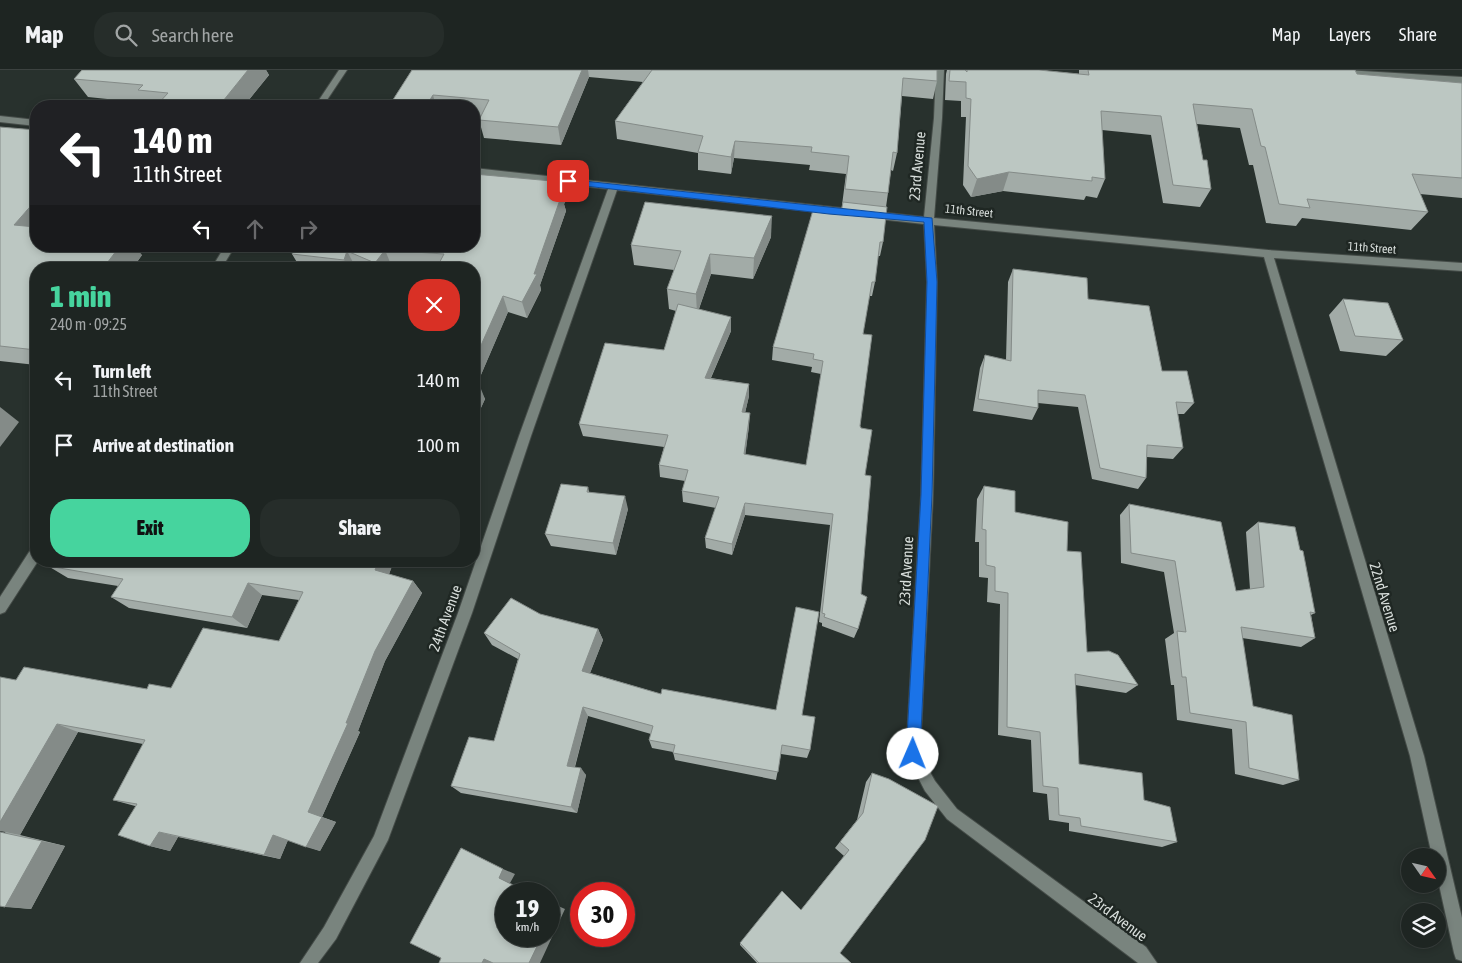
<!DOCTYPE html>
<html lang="en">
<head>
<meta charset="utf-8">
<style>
	:root { --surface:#1e2522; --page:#262d2a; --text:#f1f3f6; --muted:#a1a5a5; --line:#3c4240; --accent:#46d49e }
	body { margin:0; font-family:"Asap Condensed",sans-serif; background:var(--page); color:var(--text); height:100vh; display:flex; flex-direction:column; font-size:19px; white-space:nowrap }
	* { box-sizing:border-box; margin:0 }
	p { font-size:16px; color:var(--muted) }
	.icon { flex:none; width:28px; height:28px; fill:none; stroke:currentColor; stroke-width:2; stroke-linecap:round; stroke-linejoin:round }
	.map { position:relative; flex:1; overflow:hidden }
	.sheet { position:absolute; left:30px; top:192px; width:450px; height:305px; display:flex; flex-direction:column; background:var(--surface); border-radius:20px; box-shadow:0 2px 8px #0003,0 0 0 1px var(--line) }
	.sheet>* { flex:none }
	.top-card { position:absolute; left:30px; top:30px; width:450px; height:152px; border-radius:20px; box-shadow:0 2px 8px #0003,0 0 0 1px var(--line); background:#202124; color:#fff; overflow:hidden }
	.needle { width:32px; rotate:124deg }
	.fabs { position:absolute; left:1401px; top:778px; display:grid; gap:10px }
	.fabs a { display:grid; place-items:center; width:45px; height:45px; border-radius:50%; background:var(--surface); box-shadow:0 2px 8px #0003,0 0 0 1px var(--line); font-size:25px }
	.speed { position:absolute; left:495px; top:812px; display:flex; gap:10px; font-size:25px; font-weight:700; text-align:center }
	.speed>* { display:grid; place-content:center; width:65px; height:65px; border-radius:50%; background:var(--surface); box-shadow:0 2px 8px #0003,0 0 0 1px var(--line); line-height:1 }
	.speed small { font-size:12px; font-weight:400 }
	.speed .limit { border:8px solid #d22; background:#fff; color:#111 }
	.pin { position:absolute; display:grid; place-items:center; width:42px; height:42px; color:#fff; margin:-21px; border-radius:10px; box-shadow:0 2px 8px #0006 }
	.me { position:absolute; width:55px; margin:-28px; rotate:1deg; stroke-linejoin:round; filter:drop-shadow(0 0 4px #0008) }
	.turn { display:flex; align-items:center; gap:18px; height:105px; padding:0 20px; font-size:22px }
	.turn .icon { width:65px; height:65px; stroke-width:2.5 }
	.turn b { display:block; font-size:35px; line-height:42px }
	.lanes { display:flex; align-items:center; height:48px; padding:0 20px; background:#0003; justify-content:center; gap:25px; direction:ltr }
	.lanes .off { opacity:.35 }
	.round { display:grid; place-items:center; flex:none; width:52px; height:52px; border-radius:20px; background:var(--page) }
	.head { display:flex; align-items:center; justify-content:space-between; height:85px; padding:0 20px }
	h1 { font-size:30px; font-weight:800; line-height:38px; color:var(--accent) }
	.primary-button { display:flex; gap:10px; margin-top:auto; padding:10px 20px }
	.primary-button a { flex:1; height:58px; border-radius:20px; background:var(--accent); color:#111; font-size:20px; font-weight:800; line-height:58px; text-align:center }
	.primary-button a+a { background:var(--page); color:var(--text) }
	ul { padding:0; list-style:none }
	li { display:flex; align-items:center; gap:15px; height:65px; padding:0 20px }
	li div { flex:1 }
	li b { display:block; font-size:19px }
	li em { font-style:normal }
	header { display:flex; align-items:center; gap:30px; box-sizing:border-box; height:70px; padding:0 25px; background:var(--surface); border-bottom:1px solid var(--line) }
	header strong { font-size:24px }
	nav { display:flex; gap:28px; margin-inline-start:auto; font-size:18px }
	.search { width:350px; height:45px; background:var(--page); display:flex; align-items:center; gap:12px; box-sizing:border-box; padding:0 18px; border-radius:20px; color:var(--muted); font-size:19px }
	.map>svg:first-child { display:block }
</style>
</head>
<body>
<header>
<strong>Map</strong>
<div class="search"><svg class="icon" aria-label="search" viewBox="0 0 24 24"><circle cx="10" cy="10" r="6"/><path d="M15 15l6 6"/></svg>Search here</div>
<nav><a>Map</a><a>Layers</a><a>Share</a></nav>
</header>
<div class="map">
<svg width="1462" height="893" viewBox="0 0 1462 893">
	<rect width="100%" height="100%" fill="#28312d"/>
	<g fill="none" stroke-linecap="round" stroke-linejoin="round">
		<g stroke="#454c48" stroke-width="2">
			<g id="minor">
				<polygon points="339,0 347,0 323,36 315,36"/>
				<polygon points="936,0 944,0 942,48 934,148 1268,180 1462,193 1462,201 1274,188 1424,686 1462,848 1462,891 1456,889 1454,883 1438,810 1438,786 1432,786 1410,686 1264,187 934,155 937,212 933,425 920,684 935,711 957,739 1146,877 1157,893 1138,893 947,749 925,721 906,684 921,425 927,212 924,154 617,120 531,366 472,543 388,770 336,869 318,893 300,893 324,857 374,766 458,543 519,366 608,119 474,104 474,98 924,147 934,48"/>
				<polygon points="1301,0 1345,0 1462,7 1462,13 1305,3"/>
				<polygon points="0,46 36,50 36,56 0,52"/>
				<polygon points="225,176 235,176 221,199 211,199"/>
				<polygon points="36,477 36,491 38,491 5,542 0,544 0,527 31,479"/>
			</g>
		</g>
		<use href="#minor" fill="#79847e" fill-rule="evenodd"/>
	</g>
	<g fill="#a2aba7">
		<polygon points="82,0 266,0 269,5 244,36 149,36 146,33 88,27 74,9"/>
		<polygon points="412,0 937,0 937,11 933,29 902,26 897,83 893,101 891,100 888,123 886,137 883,172 880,186 878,186 875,212 872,226 869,226 863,264 860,356 865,405 858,559 854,568 822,556 822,553 819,552 830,455 745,445 732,485 706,478 705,468 716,438 683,432 682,421 685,411 660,407 659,395 664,377 583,366 579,354 664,280 676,241 669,239 667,219 674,200 634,195 631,175 771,167 753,209 711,204 699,239 731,261 711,308 749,314 749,326 745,343 749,356 745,385 806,395 821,304 811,302 812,297 772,290 773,277 841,143 846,104 809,100 810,95 734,88 731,104 698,100 698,83 617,69 615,51 643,12 589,7 561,75 484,68 479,50 481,47 474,46 474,36 389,36"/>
		<polygon points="947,0 1039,0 1079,4 1079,0 1355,0 1357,4 1462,13 1462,128 1420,124 1428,142 1411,160 1302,148 1296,156 1266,153 1253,95 1249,95 1240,58 1197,54 1203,90 1211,119 1200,137 1163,133 1151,65 1102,60 1105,109 1097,128 1086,126 1084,130 1003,121 971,127 963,115 966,47 961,47 961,31 945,30 946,4"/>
		<polygon points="0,57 36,176 142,185 132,199 36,199 36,295 0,291"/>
		<polygon points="567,129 564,134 566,141 540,215 541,220 527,248 508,242 477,314 485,329 474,353 474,199 429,199 392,197 391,199 358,199 356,198 355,199 301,199 292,184 294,182 274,179 272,176 474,176"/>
		<polygon points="1013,199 1088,229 1162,301 1194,333 1184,344 1177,344 1183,378 1173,389 1147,387 1146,408 1138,419 1092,409 1078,337 1038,333 1038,338 1032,350 973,341 980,298 985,285 1006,290 1008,212"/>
		<polygon points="1343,229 1403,270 1386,286 1340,281 1329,245"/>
		<polygon points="984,416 1015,442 1067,481 1087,582 1138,615 1126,623 1075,615 1079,694 1144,730 1177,772 1162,777 1069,761 1069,753 1049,750 1047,724 1033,722 1031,670 998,665 1000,534 987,532 988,508 979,507 979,472 975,472 977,429"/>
		<polygon points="588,417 589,422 628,439 616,485 551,476 545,464"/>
		<polygon points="1129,434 1236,521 1250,519 1246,462 1258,452 1300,480 1315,543 1311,545 1315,568 1301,577 1242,568 1253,636 1299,710 1283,715 1235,704 1232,659 1177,650 1174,615 1171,615 1165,569 1174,563 1164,502 1121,493 1120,445"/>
		<polygon points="52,491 394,491 389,504 413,511 422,523 385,591 358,661 360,662 322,747 336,752 320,781 288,770 280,789 178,767 170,781 150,776 135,736 113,730 143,674 78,662 20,765 65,776 31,839 0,836 16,610 147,619 171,618 279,571 299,530 262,525 247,558 129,538 111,527 118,516 68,508 48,496"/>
		<polygon points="540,544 598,559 603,570 590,603 661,624 802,645 810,680 807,688 781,684 776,710 675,690 673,682 652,678 649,670 651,664 588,646 575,697 586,705 577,743 461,723 451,716 494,671 518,589 492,575 484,563"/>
		<polygon points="872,703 840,883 851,893 757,893 740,875 740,873 801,840 844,786 835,778 857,750 866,712"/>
	</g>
	<g fill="#848b88">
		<polygon points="248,0 266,0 269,5 244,36 219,36"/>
		<polygon points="582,0 588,0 589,7 561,75 558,57"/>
		<polygon points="433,25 436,36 426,36"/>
		<polygon points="735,71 734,88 731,104 731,87"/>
		<polygon points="1009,102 1003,121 971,127 977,109"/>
		<polygon points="563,112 567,129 564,134 566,141 540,215 541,220 527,248 522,232 534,204 558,124"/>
		<polygon points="36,130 36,167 14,155"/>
		<polygon points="772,146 771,167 753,209 754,188"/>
		<polygon points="120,176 135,176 142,185 132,199 105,199 104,197"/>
		<polygon points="385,180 392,197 391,199 377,199 375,193"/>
		<polygon points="347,181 356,198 355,199 348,199 344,190"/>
		<polygon points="710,184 711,204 697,244 696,224"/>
		<polygon points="503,226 508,242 474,321 474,291"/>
		<polygon points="731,247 731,261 705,321 705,308"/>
		<polygon points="479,314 485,329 474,353 474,325"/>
		<polygon points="749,314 749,326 742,355 742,342"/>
		<polygon points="0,337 19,352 0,377"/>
		<polygon points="750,343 749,356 744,396 744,384"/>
		<polygon points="625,426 628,439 616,485 613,473"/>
		<polygon points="745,433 745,445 732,485 732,474"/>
		<polygon points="379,491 394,491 386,512 375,500"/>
		<polygon points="413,511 422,523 385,591 358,661 360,662 322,747 336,752 320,781 306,777 308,742 346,653 375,581"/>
		<polygon points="248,513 262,525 247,558 232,547"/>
		<polygon points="598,559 603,570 587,611 582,601"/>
		<polygon points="583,637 588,646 573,703 567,696"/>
		<polygon points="57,654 78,662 20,765 0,761 0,752"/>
		<polygon points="581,698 586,705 577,743 571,737"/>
		<polygon points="159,762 178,767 170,781 150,776"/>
		<polygon points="273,765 288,770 280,789 264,785"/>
		<polygon points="42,771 65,776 31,839 5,837"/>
		<polygon points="503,799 515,804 510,813 532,824 499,808"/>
		<polygon points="549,832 565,839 540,893 529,893 542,866 549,866"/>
		<polygon points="484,889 495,893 482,893"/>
	</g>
	<g fill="#bcc7c2" stroke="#848b88">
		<polygon points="82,0 248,0 219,36 156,36 168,23 138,20 143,15 74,9"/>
		<polygon points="412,0 582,0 558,57 479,50 489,30 433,25 426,36 389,36"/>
		<polygon points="652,0 937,0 937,11 903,8 897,83 893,82 888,123 845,119 849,86 811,82 812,77 735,71 731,87 698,82 703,66 615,51"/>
		<polygon points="950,0 965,0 967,2 967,0 1039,0 1089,5 1088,0 1355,0 1357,4 1462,13 1462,108 1412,104 1428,142 1307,129 1310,138 1279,134 1265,77 1261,76 1252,39 1193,34 1203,90 1207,90 1211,119 1173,115 1161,46 1101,41 1105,109 1092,107 1092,111 1009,102 977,109 968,96 971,29 966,28 966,12 949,11"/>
		<polygon points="0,57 36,60 36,130 14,155 36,157 36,176 120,176 104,197 91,196 89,199 36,199 36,280 0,276"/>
		<polygon points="474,104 563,112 558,124 562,124 534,204 537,204 522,232 503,226 474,291 474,199 436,199 444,184 385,180 375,193 347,181 344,190 292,184 297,176 474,176"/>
		<polygon points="645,132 772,146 754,188 710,184 696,224 667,219 681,181 631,175"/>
		<polygon points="843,132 887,137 883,172 880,172 875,212 872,212 863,264 872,265 860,356 861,358 872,360 865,405 871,406 861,524 867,527 858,559 824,547 825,544 822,543 833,444 745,433 732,474 705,468 719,427 682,421 688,400 659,395 668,365 579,354 605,273 664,280 678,234 731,247 705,308 749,314 742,342 750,343 744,384 806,395 823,291 813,289 814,284 773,277 813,140 841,143"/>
		<polygon points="1013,199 1087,208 1088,229 1149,236 1162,301 1187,301 1194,333 1176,332 1183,378 1147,375 1146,408 1100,398 1085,325 1038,320 1038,338 978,329 985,285 1011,291"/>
		<polygon points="1343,229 1388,233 1403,270 1355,266"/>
		<polygon points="474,313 479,314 474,325"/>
		<polygon points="561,414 588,417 587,422 625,426 613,473 545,464"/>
		<polygon points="984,416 1015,421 1015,442 1068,452 1067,481 1081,482 1087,582 1109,581 1118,585 1138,615 1075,604 1079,694 1142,703 1144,730 1170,737 1177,772 1081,756 1080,748 1059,745 1058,718 1043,716 1040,662 1007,657 1008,523 995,521 995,497 986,495 986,460 982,459"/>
		<polygon points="1129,434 1221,452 1236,521 1264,517 1258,452 1295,457 1300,480 1303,481 1315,543 1310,542 1315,568 1241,557 1253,636 1292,645 1299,710 1249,698 1246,652 1190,643 1186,607 1182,607 1177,561 1186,562 1175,491 1131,483"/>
		<polygon points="52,491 379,491 375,500 413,511 375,581 346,653 348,653 308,742 322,747 306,777 273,765 264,785 159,762 150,776 118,765 137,734 113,730 145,670 57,654 0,752 0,607 16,610 24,597 147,619 149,614 171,618 203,558 279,571 303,522 248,513 232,547 111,527 123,509 48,496"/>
		<polygon points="511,528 540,544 598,559 582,601 661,624 662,619 776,640 796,537 819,542 802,645 815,647 810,680 782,675 778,702 673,683 675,675 649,670 653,656 583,637 567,696 581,698 571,737 451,716 469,667 494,671 520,584 484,563"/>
		<polygon points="872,703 889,709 938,736 925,770 840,883 851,893 759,893 740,873 782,821 801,840 849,780 840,772 863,743"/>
		<polygon points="0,762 42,771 5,837 0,836"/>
		<polygon points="461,778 503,799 499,808 531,824 506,824 506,866 542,866 529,893 493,893 484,889 482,893 439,893 441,888 410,873"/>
		<polygon points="549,832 556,836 549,851"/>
	</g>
	<polygon fill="#1a73e8" stroke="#114b97" points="565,109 932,148 937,212 932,425 920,684 918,689 913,691 908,689 906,684 921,425 927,212 924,152 829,144 568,114 563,111"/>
	<g text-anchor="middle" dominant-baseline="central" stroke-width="5" stroke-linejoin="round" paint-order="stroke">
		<g font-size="12" fill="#d8dedb" stroke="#1f2723">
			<text transform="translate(969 141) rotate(6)">11th Street</text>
			<text transform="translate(1372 178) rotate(4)">11th Street</text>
		</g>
		<g font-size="15" fill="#d8dedb" stroke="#1f2723">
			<text transform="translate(917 96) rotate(-85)">23rd Avenue</text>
			<text transform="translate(906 501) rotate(-87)">23rd Avenue</text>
			<text transform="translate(1385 527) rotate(73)">22nd Avenue</text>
			<text transform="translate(445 548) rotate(-70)">24th Avenue</text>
			<text transform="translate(1118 847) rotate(37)">23rd Avenue</text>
		</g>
	</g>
</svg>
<div class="fabs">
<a><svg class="needle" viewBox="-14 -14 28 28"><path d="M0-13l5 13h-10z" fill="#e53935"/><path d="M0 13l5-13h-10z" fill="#a1a5a5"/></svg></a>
<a><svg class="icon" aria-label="layers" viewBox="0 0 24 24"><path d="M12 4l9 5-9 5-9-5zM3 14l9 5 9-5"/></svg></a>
</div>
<div class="speed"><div>19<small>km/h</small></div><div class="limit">30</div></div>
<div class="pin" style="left:568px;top:111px;background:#d93025"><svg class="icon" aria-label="arrive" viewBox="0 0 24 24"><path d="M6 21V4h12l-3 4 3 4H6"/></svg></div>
<svg class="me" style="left:913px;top:684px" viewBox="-20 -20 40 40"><circle r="19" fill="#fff"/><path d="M0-13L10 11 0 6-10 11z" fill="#1a73e8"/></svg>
<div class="top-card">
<div class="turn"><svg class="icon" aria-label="left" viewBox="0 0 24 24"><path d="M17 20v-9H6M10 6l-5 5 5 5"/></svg><div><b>140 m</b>11th Street</div></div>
<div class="lanes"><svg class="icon" aria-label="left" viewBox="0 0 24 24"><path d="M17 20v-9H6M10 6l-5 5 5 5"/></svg><svg class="icon off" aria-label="ahead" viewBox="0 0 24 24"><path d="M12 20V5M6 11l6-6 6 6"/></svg><svg class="icon off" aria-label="right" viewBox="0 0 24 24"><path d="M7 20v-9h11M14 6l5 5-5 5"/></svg></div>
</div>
<section class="sheet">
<div class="head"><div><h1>1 min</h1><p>240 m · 09:25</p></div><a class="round" style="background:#d93025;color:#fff"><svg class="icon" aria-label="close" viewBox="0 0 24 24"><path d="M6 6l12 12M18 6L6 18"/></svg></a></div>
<ul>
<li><svg class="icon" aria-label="left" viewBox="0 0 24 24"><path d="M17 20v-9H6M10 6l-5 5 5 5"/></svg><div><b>Turn left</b><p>11th Street</p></div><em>140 m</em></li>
<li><svg class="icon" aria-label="arrive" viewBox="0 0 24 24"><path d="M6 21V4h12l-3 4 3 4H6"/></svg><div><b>Arrive at destination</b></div><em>100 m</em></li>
</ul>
<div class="primary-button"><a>Exit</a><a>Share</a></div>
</section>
</div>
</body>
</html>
